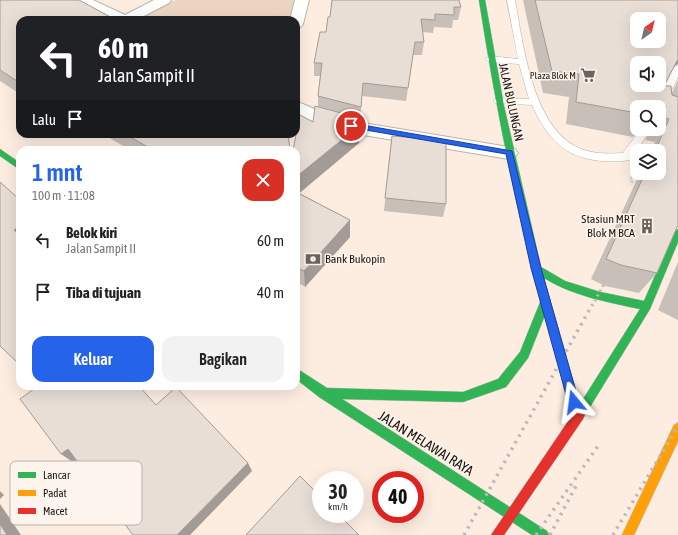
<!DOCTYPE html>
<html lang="id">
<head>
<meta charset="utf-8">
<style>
	:root { --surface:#fff; --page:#f2f2f2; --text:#222; --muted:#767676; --accent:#2563eb }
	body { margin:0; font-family:"Asap Condensed",sans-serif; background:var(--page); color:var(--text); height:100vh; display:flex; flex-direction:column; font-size:15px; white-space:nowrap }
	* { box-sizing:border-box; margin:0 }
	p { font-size:13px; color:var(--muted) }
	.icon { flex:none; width:22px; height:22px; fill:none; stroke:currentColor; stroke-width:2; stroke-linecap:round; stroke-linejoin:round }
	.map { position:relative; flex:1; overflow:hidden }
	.panel { position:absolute; left:16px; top:146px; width:284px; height:244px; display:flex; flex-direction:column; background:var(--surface); border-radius:12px; box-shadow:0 4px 16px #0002 }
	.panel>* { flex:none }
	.banner { position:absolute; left:16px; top:16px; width:284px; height:122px; border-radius:12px; box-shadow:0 4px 16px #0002; background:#202124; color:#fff; overflow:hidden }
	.needle { width:26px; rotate:34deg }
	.fabs { position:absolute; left:630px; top:12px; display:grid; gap:8px }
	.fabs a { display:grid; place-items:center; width:36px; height:36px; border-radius:8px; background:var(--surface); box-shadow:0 4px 16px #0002; font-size:20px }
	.speed { position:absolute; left:312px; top:471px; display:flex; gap:8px; font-size:20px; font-weight:700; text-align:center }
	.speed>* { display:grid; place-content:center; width:52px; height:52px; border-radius:50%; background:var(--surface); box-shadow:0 4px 16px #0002; line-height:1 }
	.speed small { font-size:10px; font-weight:400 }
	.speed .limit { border:6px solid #d22; background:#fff; color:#111 }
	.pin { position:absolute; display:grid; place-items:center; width:34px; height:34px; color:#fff; margin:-17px; border:2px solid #fff; border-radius:50%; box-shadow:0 1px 4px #0007 }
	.me { position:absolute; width:44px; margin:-22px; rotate:344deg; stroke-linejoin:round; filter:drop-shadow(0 0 3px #0008) }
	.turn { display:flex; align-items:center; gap:14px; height:84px; padding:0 16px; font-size:18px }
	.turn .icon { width:52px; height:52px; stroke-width:2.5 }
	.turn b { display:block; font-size:28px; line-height:34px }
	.then { display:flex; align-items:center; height:38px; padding:0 16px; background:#0003; gap:8px; font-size:15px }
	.round { display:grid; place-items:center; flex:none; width:42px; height:42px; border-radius:12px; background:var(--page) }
	.head { display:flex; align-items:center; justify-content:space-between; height:68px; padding:0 16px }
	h1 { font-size:24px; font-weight:600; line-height:30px; color:var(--accent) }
	.action { display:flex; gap:8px; margin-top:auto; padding:8px 16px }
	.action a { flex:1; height:46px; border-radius:12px; background:var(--accent); color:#fff; font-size:16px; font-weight:600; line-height:46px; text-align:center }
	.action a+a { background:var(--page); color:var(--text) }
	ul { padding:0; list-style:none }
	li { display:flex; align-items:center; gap:12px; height:52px; padding:0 16px }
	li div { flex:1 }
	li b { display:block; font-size:15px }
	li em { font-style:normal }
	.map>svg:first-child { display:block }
</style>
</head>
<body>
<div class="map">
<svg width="678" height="535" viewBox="0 0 678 535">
	<rect width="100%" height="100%" fill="#faf5f0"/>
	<path fill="#fdede1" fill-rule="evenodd" d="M0,0h678v535h-678zM637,19h22v22h-22zM20,20h276v114h-276zM637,63h22v22h-22zM637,107h22v22h-22zM20,150h276v236h-276zM637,151h22v22h-22zM321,480h34v34h-34zM381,480h34v34h-34z"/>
	<polygon fill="#ecd6c3" points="177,0 294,0 290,20 139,20 169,2"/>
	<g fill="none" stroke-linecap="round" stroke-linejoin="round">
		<g stroke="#bab4ae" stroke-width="1">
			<g id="lane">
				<path d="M507,0h8c8,43 17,123 60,146 14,8 32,8 48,7l18,-24h10l-21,31c-9,2 -19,1 -28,1 -38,-3 -55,-23 -70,-56l-37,-2 -2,-2 5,-3 31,1 -10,-35 -29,-2 -5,-3 5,-3 28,3z"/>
				<polygon points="678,65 678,77 663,107 659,110 659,107 653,107 673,68"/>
			</g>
		</g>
		<g stroke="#bab4ae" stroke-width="2">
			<g id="street">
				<polygon points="75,0 93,0 125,15 154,0 171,0 169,3 136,20 114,20 77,3"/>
				<polygon points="295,0 309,0 303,24 301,27 296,28 296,20 290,20"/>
				<polygon points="296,101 321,112 363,123 509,147 515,149 518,153 515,157 509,159 363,135 309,120 296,113"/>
			</g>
		</g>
		<g stroke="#bab4ae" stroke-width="1">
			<g id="fast">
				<path d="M479,0h6l19,106 37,161 24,14 35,11 44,9 30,-69 4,-3v13l-28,67 -68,111 -4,1 -4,-1 -1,-4 -28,-101 -17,43 -22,29 -43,15 -121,-3 205,132 2,4h-17l-213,-138 -23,-18v-11l31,20 136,4 35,-13 22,-27 21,-52 -10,-32 1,-2c-22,-87 -39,-176 -53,-266zM544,278c29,18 63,24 96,31l-60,95z"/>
				<polygon points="0,149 20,163 20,170 0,156"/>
			</g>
		</g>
		<g stroke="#bab4ae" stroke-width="1">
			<polygon id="slow" points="678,423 678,441 634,535 622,535 674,425"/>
		</g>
		<g stroke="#bab4ae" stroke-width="1">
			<polygon id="jam" points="579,410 583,411 584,415 583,419 504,535 491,535 575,411"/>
		</g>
		<polyline stroke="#d6d5d3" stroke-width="2.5" stroke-dasharray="3.5 2" stroke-linecap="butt" points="632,176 630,181 637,184"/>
		<use href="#lane" fill="#fefefd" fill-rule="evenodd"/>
		<use href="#street" fill="#fefefd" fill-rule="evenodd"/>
		<use href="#fast" fill="#30b455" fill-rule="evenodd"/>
		<use href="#slow" fill="#ff9f0a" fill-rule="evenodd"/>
		<use href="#jam" fill="#e5322d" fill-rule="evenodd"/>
		<polyline stroke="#bcbab9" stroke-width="3" stroke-dasharray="2 3.5" stroke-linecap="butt" points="592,306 609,275"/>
		<g stroke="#bcbab9" stroke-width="3.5" stroke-dasharray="2.5 5" stroke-linecap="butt">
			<polyline points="464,535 592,305"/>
			<polyline points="536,535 598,446"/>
			<polyline points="550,535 578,482"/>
			<polyline points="613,535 678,426"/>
		</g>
	</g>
	<g fill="#c8bfb8">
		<polygon points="0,0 20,20 20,94 0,81"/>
		<polygon points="332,0 461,7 458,20 453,20 452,28 434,27 433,33 422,32 424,42 422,55 413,55 406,101 362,96 360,121 359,143 299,193 350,220 350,237 305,287 296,281 296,150 313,122 318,107 318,96 320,76 314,76 314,63 326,32 330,17"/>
		<polygon points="523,0 678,0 678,64 674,66 665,84 666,86 672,93 678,80 678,225 657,273 639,293 605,286 591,279 640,173 659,173 659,151 650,151 655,142 645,140 652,129 659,129 659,107 637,107 637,129 639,129 633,137 566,124 569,97 543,93"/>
		<polygon points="103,134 288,134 290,150 130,150"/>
		<polygon points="392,136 446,204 443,217 384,211"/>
		<polygon points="678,262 678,320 658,310"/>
	</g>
	<g fill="#a29b96">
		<polygon points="678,57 678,64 672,67"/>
		<polygon points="360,118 359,143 296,196 296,177"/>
		<polygon points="638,129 639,129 633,137"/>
		<polygon points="350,220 350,237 305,287 304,271"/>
		<polygon points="20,226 20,238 14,230"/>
		<polygon points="68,449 81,457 74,463 61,454"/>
		<polygon points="248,463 252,471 190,535 177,535"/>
		<polygon points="0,491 4,495 0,499"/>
		<polygon points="0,504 21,535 7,535 0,524"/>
	</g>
	<g fill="#e8ded6" stroke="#a29b96" fill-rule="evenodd">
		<polygon points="0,0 79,0 116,20 20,20 20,83 0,70"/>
		<polygon points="332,0 459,0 461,7 454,7 454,15 435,14 435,20 421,19 424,42 415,42 408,88 363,83 361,107 318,96 322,63 314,63 320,32 326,32 328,17 330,17"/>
		<path d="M535,0h143v59l-13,25 1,2h5l1,9 6,2v128l-21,48 -36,-8 -15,-6 39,-86h14v-22h-4l14,-32 -9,-2 6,-10 -1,-2 -12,1 -1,1h-15v6l-61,-11 3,-28 -27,-3zM637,19h22v22h-22zM637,63h22v22h-22z"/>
		<polygon points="315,106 360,118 359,126 296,177 296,150 293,150 300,115 313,122"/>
		<polygon points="125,134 288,134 290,150 153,150"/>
		<polygon points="392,136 446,140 446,204 385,198"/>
		<polygon points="0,182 20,200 20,226 14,230 20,235 20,365 0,346"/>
		<polygon points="296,192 350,220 304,271 296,267"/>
		<polygon points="38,386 139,386 156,405 176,387 248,463 177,535 133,535 68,449 61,454 20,399"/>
		<polygon points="300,476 321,497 321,514 338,514 359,535 246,535"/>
		<polygon points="0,524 7,535 0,535"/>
	</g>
	<polygon fill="#2563eb" stroke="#184099" points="351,123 512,151 541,268 579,402 578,405 574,407 570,405 568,402 531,268 506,154 348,127 348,124"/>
	<defs>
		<g id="supermarket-bare" transform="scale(1.2)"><path d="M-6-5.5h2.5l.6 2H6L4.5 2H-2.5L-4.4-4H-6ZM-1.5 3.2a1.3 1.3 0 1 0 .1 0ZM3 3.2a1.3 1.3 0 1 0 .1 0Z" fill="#6b645e" stroke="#fdf4ed" stroke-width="2.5" paint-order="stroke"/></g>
		<g id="building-bare" transform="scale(1.2)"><path d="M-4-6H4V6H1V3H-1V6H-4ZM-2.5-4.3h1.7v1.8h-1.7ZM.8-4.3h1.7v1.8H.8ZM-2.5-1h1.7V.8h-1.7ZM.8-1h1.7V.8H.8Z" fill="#6b645e" stroke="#fdf4ed" stroke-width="2.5" paint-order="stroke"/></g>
		<g id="bank-bare" transform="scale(1.2)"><path d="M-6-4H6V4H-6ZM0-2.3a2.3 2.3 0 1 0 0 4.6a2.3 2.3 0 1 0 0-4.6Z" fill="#6b645e" stroke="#fdf4ed" stroke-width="2.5" paint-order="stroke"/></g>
	</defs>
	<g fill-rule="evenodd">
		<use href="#supermarket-bare" x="588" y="75"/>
		<use href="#building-bare" x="647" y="226"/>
		<use href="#bank-bare" x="313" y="259"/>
	</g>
	<g text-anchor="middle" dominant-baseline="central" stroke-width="3" stroke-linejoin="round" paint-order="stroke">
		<g font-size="10" fill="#1e1610" stroke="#fdf4ed" text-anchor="end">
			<text x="576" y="75">Plaza Blok M</text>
		</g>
		<g font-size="12" fill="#1e1610" stroke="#fdf4ed">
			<text transform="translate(511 102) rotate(78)">JALAN BULUNGAN</text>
		</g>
		<g font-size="12" fill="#1e1610" stroke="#fdf4ed" text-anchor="end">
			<text x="635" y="219">Stasiun MRT<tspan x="635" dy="14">Blok M BCA</tspan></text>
			<text x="325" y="259" text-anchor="start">Bank Bukopin</text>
		</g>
		<g font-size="14" fill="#1e1610" stroke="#fdf4ed">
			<text transform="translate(426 443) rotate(32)">JALAN MELAWAI RAYA</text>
		</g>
	</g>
	<rect x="10" y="461" width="132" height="64" rx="6" fill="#fdf4ed" stroke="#bab1ab" stroke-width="1"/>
	<rect x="18" y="472" width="18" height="6" fill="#30b455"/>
	<rect x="18" y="490" width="18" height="6" fill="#ff9f0a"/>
	<rect x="18" y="508" width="18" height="6" fill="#e5322d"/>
	<g font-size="11" fill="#1e1610">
		<text x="43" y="479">Lancar</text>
		<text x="43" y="497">Padat</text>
		<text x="43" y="515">Macet</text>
	</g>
</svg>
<div class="fabs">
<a><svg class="needle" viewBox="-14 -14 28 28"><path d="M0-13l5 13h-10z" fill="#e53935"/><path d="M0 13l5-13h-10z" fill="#767676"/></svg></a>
<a><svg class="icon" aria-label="sound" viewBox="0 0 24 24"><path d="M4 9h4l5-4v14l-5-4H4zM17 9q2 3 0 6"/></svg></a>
<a><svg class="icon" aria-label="search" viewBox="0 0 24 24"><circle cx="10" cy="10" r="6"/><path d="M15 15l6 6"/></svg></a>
<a><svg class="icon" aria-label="layers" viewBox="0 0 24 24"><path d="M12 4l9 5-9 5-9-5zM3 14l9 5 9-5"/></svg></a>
</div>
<div class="speed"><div>30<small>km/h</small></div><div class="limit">40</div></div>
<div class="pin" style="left:351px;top:126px;background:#d93025"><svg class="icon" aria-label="arrive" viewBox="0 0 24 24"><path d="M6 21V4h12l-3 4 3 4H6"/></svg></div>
<svg class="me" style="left:574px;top:402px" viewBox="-20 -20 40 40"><path d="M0-17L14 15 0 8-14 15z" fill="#2563eb" stroke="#fff" stroke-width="4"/></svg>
<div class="banner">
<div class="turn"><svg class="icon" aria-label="left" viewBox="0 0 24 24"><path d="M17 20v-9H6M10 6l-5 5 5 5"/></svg><div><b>60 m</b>Jalan Sampit II</div></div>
<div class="then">Lalu<svg class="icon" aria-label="arrive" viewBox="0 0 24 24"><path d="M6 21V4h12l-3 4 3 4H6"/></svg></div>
</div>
<section class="panel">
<div class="head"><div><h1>1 mnt</h1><p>100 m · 11:08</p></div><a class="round" style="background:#d93025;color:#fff"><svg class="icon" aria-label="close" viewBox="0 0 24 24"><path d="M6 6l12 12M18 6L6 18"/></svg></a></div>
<ul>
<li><svg class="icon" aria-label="left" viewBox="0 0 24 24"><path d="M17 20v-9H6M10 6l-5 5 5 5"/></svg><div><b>Belok kiri</b><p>Jalan Sampit II</p></div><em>60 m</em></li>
<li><svg class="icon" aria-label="arrive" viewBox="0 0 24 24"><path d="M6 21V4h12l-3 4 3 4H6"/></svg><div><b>Tiba di tujuan</b></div><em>40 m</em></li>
</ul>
<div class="action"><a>Keluar</a><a>Bagikan</a></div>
</section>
</div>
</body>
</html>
